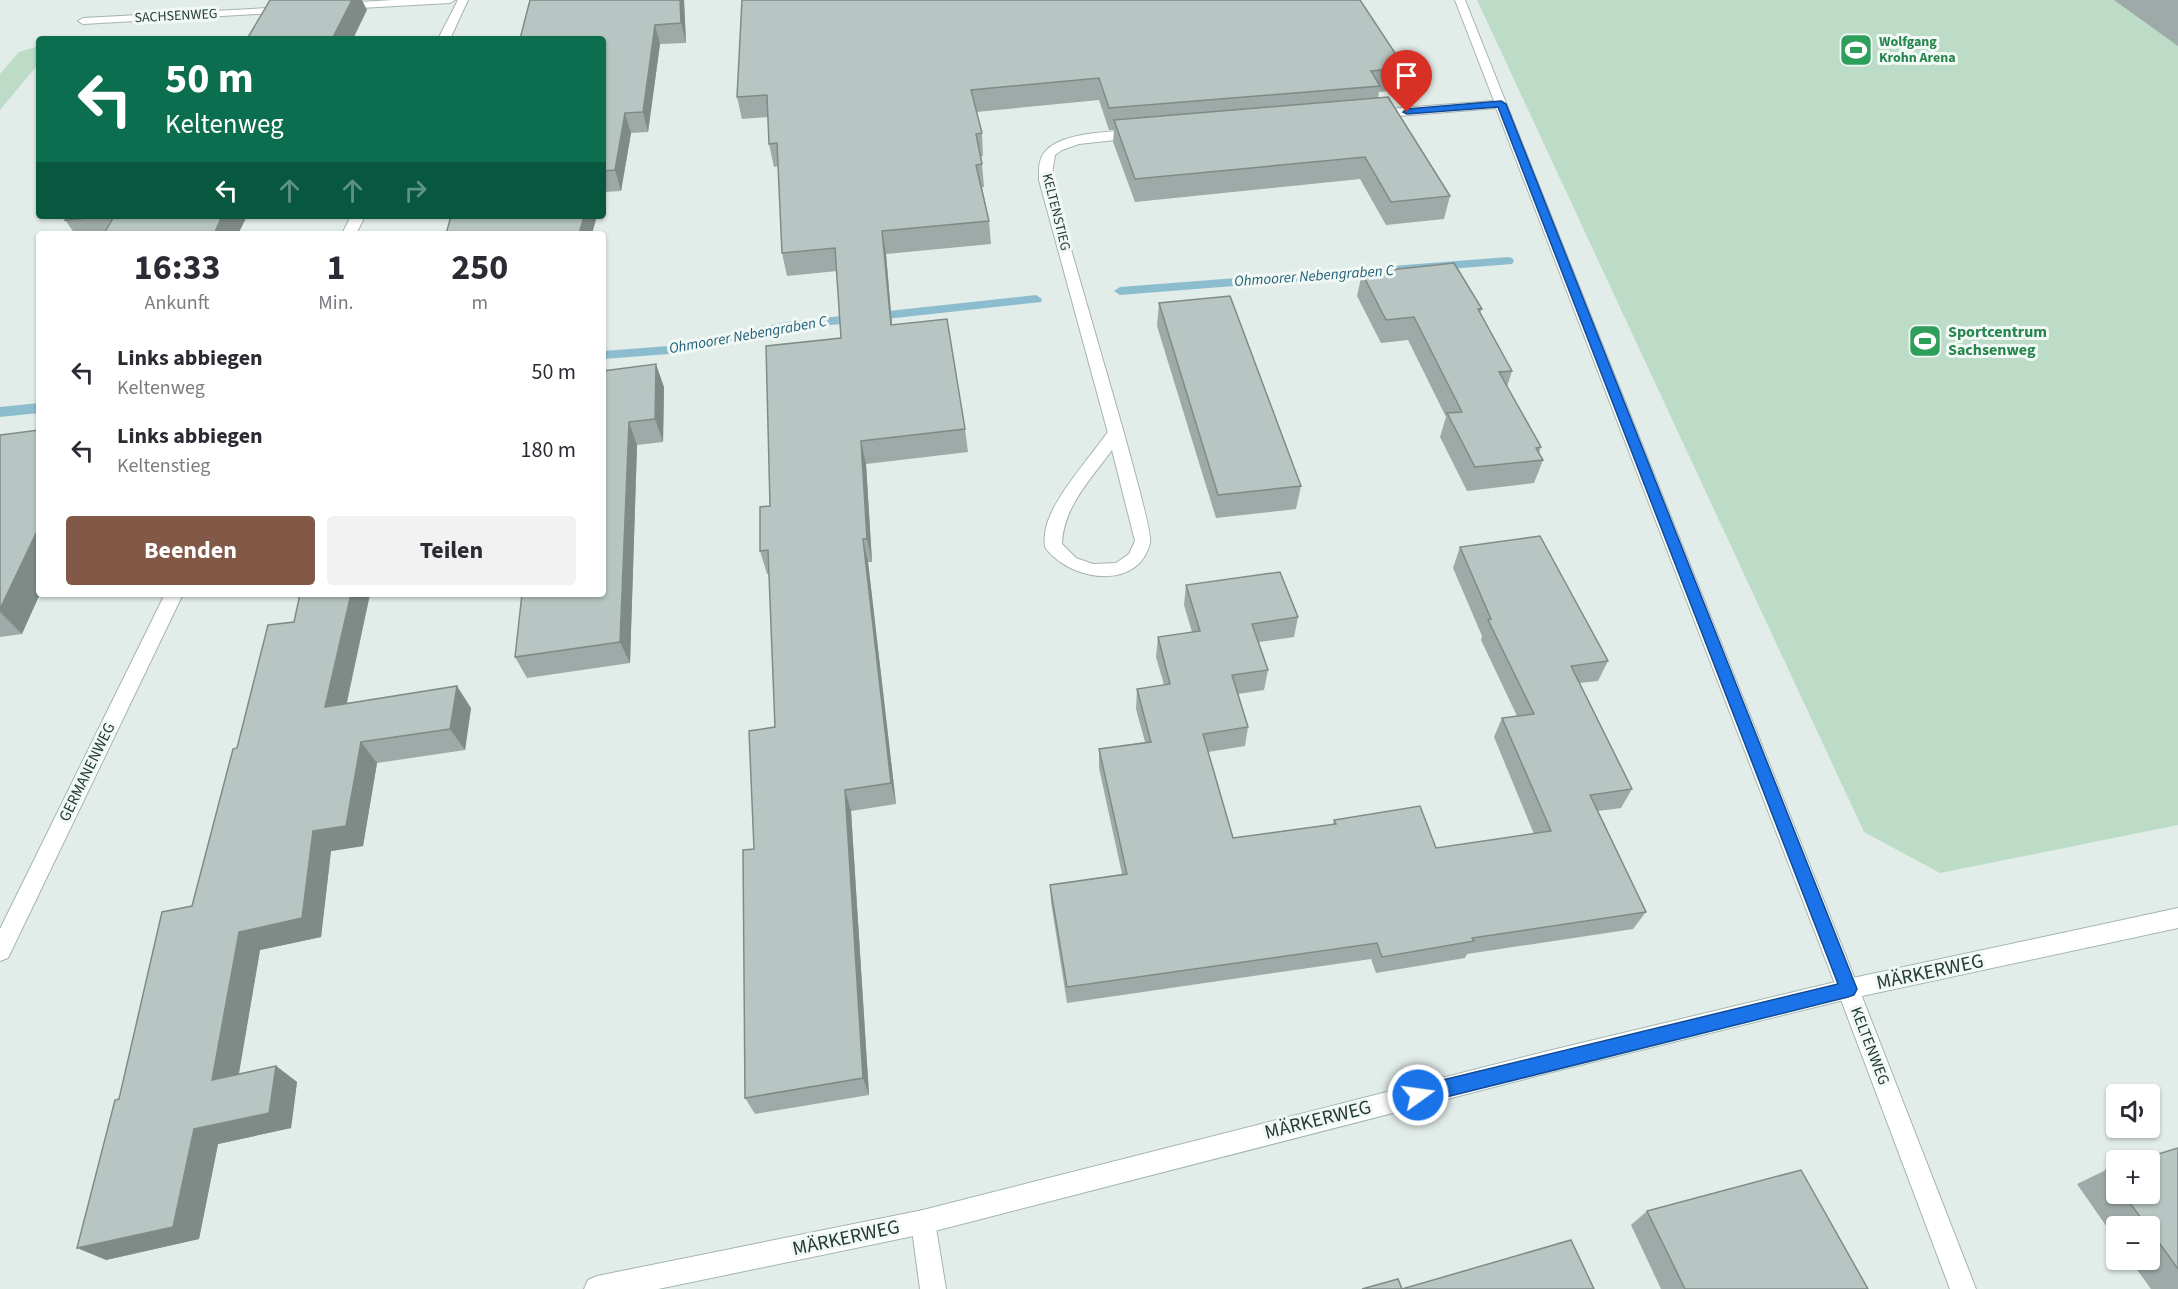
<!DOCTYPE html>
<html lang="de">
<head>
<meta charset="utf-8">
<style>
	:root { --surface:#fff; --page:#f2f2f3; --text:#2b2b33; --muted:#7c7c81; --accent:#825947 }
	body { margin:0; font-family:"Source Sans 3",sans-serif; background:var(--page); color:var(--text); height:100vh; display:flex; flex-direction:column; font-size:22px; white-space:nowrap }
	* { box-sizing:border-box; margin:0 }
	p { font-size:20px; color:var(--muted) }
	.icon { flex:none; width:33px; height:33px; fill:none; stroke:currentColor; stroke-width:2; stroke-linecap:round; stroke-linejoin:round }
	.map { position:relative; flex:1; overflow:hidden }
	.sheet { position:absolute; left:36px; top:231px; width:570px; height:366px; display:flex; flex-direction:column; background:var(--surface); border-radius:6px; box-shadow:0 2px 4px #0004 }
	.sheet>* { flex:none }
	.guide { position:absolute; left:36px; top:36px; width:570px; height:183px; border-radius:6px; box-shadow:0 2px 4px #0004; background:#0b6e4f; color:#fff; overflow:hidden }
	.tools { position:absolute; left:2106px; top:1084px; display:grid; gap:12px }
	.tools a { display:grid; place-items:center; width:54px; height:54px; border-radius:6px; background:var(--surface); box-shadow:0 2px 4px #0004; font-size:30px }
	.pin { position:absolute; display:grid; place-items:center; width:51px; height:51px; color:#fff; margin:-62px -26px; border-radius:50% 50% 50% 0; rotate:-45deg; box-shadow:0 0 6px #0007 }
	.pin .icon { rotate:45deg }
	.me { position:absolute; width:66px; margin:-33px; rotate:76deg; stroke-linejoin:round; filter:drop-shadow(0 0 4px #0008) }
	.turn { display:flex; align-items:center; gap:21px; height:126px; padding:0 30px; font-size:27px }
	.turn .icon { width:78px; height:78px; stroke-width:2.5 }
	.turn b { display:block; font-size:42px; line-height:51px }
	.lanes { display:flex; align-items:center; height:57px; padding:0 30px; background:#0003; justify-content:center; gap:30px; direction:ltr }
	.lanes .off { opacity:.35 }
	.eta { display:flex; justify-content:space-evenly; align-items:center; height:102px; text-align:center }
	.eta b { font-size:36px; font-weight:700; line-height:42px }
	.button { display:flex; gap:12px; margin-top:auto; padding:12px 30px }
	.button a { flex:1; height:69px; border-radius:6px; background:var(--accent); color:#fff; font-size:24px; font-weight:700; line-height:69px; text-align:center }
	.button a+a { background:var(--page); color:var(--text) }
	ul { padding:0; list-style:none }
	li { display:flex; align-items:center; gap:18px; height:78px; padding:0 30px }
	li div { flex:1 }
	li b { display:block; font-size:22px }
	li em { font-style:normal }
	.map>svg:first-child { display:block }
</style>
</head>
<body>
<div class="map">
<svg width="2178" height="1289" viewBox="0 0 2178 1289">
	<rect width="100%" height="100%" fill="#e2ece8"/>
	<g fill="#bcdcc8">
		<polygon points="1477,0 2178,0 2178,825 1940,873 1864,832"/>
		<polygon points="39,46 39,63 0,110 0,74 19,52"/>
	</g>
	<g fill="none" stroke-linecap="round" stroke-linejoin="round">
		<g fill="#8cbdcf" fill-rule="evenodd">
			<polygon points="1508,257 1512,258 1514,261 1512,264 1120,295 1114,291 1120,287"/>
			<polygon points="1036,295 1042,299 1041,302 786,330 669,354 603,359 603,351 669,346 786,322"/>
			<polygon points="39,403 39,413 0,417 0,407"/>
		</g>
		<g stroke="#a5b4b0" stroke-width="2">
			<path id="lane" d="M1116,428l6,1 2,4c4,16 29,101 26,110 -11,45 -70,39 -97,13 -2,-2 -7,-6 -8,-10 -1,-4 0,-14 1,-18 6,-29 46,-73 64,-99zM1112,450l23,91 -6,13 -13,9 -23,1 -17,-6 -14,-14c1,-37 29,-65 50,-94z"/>
		</g>
		<g stroke="#a5b4b0" stroke-width="2">
			<g id="street">
				<polygon points="393,0 455,0 450,3 342,9 337,6 342,3"/>
				<polygon points="458,0 468,0 450,39 438,39"/>
				<polygon points="1455,0 1465,0 1859,989 1976,1289 1950,1289 1837,989 1496,108 1374,118 1368,114 1374,110 1494,101"/>
				<polygon points="287,7 292,10 291,12 83,24 78,21 83,18"/>
				<path d="M1138,130l6,4 -2,3 -63,7 -17,6 -7,5 -4,25 73,253 -2,4h-12l-2,-4 -69,-253c0,-9 -1,-19 5,-27 16,-22 70,-21 94,-23z"/>
				<polygon points="351,216 365,216 356,234 342,234"/>
				<polygon points="165,594 183,594 8,958 0,961 0,929"/>
				<polygon points="923,1210 932,1213 935,1222 946,1289 920,1289 911,1222 914,1213"/>
			</g>
		</g>
		<g stroke="#a1b7b1" stroke-width="2">
			<polygon id="secondary" points="2178,908 2178,928 1848,999 1548,1073 923,1234 658,1289 584,1289 588,1280 597,1276 923,1210 1548,1051 1848,979"/>
		</g>
		<use href="#lane" fill="#fff" fill-rule="evenodd"/>
		<use href="#street" fill="#fff" fill-rule="evenodd"/>
		<use href="#secondary" fill="#fff" fill-rule="evenodd"/>
	</g>
	<g fill="#9daaa7">
		<polygon points="530,0 684,0 686,43 660,44 648,132 631,133 621,191 603,192 603,39"/>
		<polygon points="742,0 1405,68 1401,90 1379,92 1378,98 1450,196 1444,219 1386,225 1360,179 1135,202 1113,142 1114,130 1109,130 1099,100 976,112 982,133 983,156 981,156 982,164 984,187 982,187 989,221 991,244 886,254 892,325 965,429 968,452 866,464 872,562 868,562 896,804 851,811 869,1095 755,1114 745,1098 754,849 775,727 769,574 767,574 760,551 770,506 841,338 837,271 787,276 782,253 778,166 774,167 769,144 768,117 742,119 737,97"/>
		<polygon points="2114,0 2178,0 2178,46"/>
		<polygon points="68,216 247,216 238,234 75,234 65,220"/>
		<polygon points="1362,273 1482,309 1480,313 1512,371 1507,387 1541,447 1539,453 1543,460 1534,483 1467,491 1440,437 1446,417 1408,340 1381,343 1357,296"/>
		<polygon points="1159,303 1301,486 1296,509 1216,518 1157,326"/>
		<polygon points="603,371 664,387 663,442 637,445 630,663 527,678 515,657 603,594"/>
		<polygon points="0,435 22,634 0,637"/>
		<polygon points="1460,547 1608,661 1598,681 1579,683 1632,789 1621,808 1598,811 1646,912 1633,929 1467,954 1465,958 1376,973 1371,959 1067,1003 1051,902 1050,885 1122,874 1099,768 1099,749 1145,742 1136,709 1137,689 1164,685 1156,657 1158,637 1192,632 1184,605 1186,585 1298,617 1294,637 1259,642 1268,670 1264,690 1238,694 1248,727 1245,746 1208,752 1233,838 1333,824 1334,820 1436,848 1534,834 1494,737 1502,718 1517,716 1481,640 1482,636 1453,568"/>
		<polygon points="300,594 370,594 347,703 471,708 465,750 377,763 363,846 331,851 321,937 260,950 239,1074 276,1066 297,1082 291,1128 218,1144 199,1239 106,1260 119,1099 192,906 237,748 294,622"/>
		<polygon points="2178,1148 2178,1289 2151,1289 2130,1260 2150,1260 2150,1227 2116,1227 2116,1240 2077,1184 2106,1170 2116,1167 2116,1194 2150,1194"/>
		<polygon points="1647,1211 1868,1289 1661,1289 1631,1225"/>
	</g>
	<g fill="#808b88">
		<polygon points="352,0 362,0 367,10 353,39 332,39"/>
		<polygon points="680,0 684,0 686,43 681,23"/>
		<polygon points="655,25 660,44 648,132 643,112"/>
		<polygon points="625,113 631,133 621,191 615,170"/>
		<polygon points="222,216 247,216 238,234 214,234"/>
		<polygon points="584,216 597,216 592,234 579,234"/>
		<polygon points="882,231 886,254 894,349 891,325"/>
		<polygon points="656,364 664,387 663,442 655,419"/>
		<polygon points="629,422 637,445 630,663 620,642"/>
		<polygon points="861,441 866,464 872,562 867,539"/>
		<polygon points="39,527 39,594 40,594 22,634 0,612 0,609"/>
		<polygon points="863,539 868,562 896,804 891,783"/>
		<polygon points="351,594 370,594 341,728 325,707"/>
		<polygon points="457,686 471,708 465,750 450,729"/>
		<polygon points="361,742 377,763 363,846 331,851 321,937 260,950 235,1095 212,1080 239,932 313,831"/>
		<polygon points="845,790 851,811 869,1095 863,1078"/>
		<polygon points="276,1066 297,1082 291,1128 218,1144 199,1239 106,1260 77,1248 194,1129"/>
	</g>
	<g fill="#b7c6c2" stroke="#808b88" stroke-width="1.5">
		<polygon points="270,0 352,0 332,39 247,39"/>
		<polygon points="530,0 680,0 681,23 655,25 643,112 625,113 615,170 603,171 603,39 520,39"/>
		<polygon points="742,0 1360,0 1405,68 1371,71 1380,86 1109,108 1099,78 971,90 982,133 976,134 982,164 976,165 989,221 882,231 891,325 947,319 965,429 861,441 867,539 863,539 891,783 845,790 863,1078 745,1098 743,850 754,849 749,731 775,727 768,550 760,551 760,507 770,506 766,346 841,338 835,248 782,253 777,143 769,144 767,95 737,97"/>
		<polygon points="1388,97 1450,196 1391,202 1365,157 1135,179 1114,120"/>
		<polygon points="68,216 222,216 214,234 104,234 114,216 65,220"/>
		<polygon points="451,216 584,216 579,234 446,234"/>
		<polygon points="1454,263 1482,309 1478,309 1512,371 1499,372 1541,447 1536,448 1543,460 1475,467 1447,413 1462,412 1414,317 1386,320 1362,273"/>
		<polygon points="1230,296 1301,486 1218,495 1159,303"/>
		<polygon points="656,364 655,419 629,422 620,642 515,657 522,594 603,594 603,371"/>
		<polygon points="39,430 39,527 0,609 0,435"/>
		<polygon points="1540,536 1608,661 1571,666 1632,789 1590,795 1646,912 1472,938 1474,941 1382,957 1377,943 1067,987 1050,885 1127,874 1099,749 1151,742 1137,689 1170,684 1158,637 1200,631 1186,585 1280,572 1298,617 1252,624 1268,670 1232,675 1248,727 1203,734 1233,838 1336,824 1334,820 1420,806 1436,848 1551,831 1502,718 1534,714 1488,620 1491,619 1460,547"/>
		<polygon points="300,594 351,594 325,707 457,686 450,729 361,742 346,826 313,831 302,918 239,932 212,1080 276,1066 269,1113 194,1129 173,1227 77,1248 115,1100 119,1099 162,912 192,906 233,749 237,748 268,625 294,622"/>
		<polygon points="2178,1148 2178,1269 2150,1230 2150,1227 2148,1227 2123,1194 2150,1194 2150,1161 2135,1161"/>
		<polygon points="2116,1167 2116,1185 2106,1170"/>
		<polygon points="1801,1170 1868,1289 1685,1289 1647,1211"/>
		<polygon points="1571,1240 1594,1289 1362,1289 1398,1279 1402,1289"/>
	</g>
	<polygon fill="#1a73e8" stroke="#114b97" stroke-width="1.5" points="1501,101 1506,104 1857,989 1854,995 1848,997 1418,1104 1412,1101 1409,1095 1412,1089 1418,1086 1838,984 1498,107 1407,114 1403,112 1407,109"/>
	<defs>
		<g id="stadium-square" transform="scale(1.725)"><rect x="-9" y="-9" width="18" height="18" rx="4" fill="#2e9e5b" stroke="#f2f8f6"/><path d="M0-5a6.5 5 0 1 0 0 10a6.5 5 0 1 0 0-10ZM-3.5-1.8h7v3.6h-7Z" fill="#fff"/></g>
	</defs>
	<g fill-rule="evenodd">
		<use href="#stadium-square" x="1856" y="50"/>
		<use href="#stadium-square" x="1925" y="341"/>
	</g>
	<g text-anchor="middle" dominant-baseline="central" stroke-width="6" stroke-linejoin="round" paint-order="stroke">
		<g font-size="14" fill="#233c38" stroke="#f2f8f6">
			<text transform="translate(176 16) rotate(-3)">SACHSENWEG</text>
			<text transform="translate(1056 212) rotate(76)">KELTENSTIEG</text>
		</g>
		<g font-size="14" font-weight="bold" fill="#27864d" stroke="#f2f8f6" text-anchor="start">
			<text x="1879" y="42">Wolfgang<tspan x="1879" dy="16">Krohn Arena</tspan></text>
		</g>
		<g font-size="15" font-style="italic" fill="#1f5e75" stroke="#f2f8f6">
			<text transform="translate(1314 276) rotate(-4)">Ohmoorer Nebengraben C</text>
			<text transform="translate(748 335) rotate(-10)">Ohmoorer Nebengraben C</text>
		</g>
		<g font-size="16" font-weight="bold" fill="#27864d" stroke="#f2f8f6" text-anchor="start">
			<text x="1948" y="332">Sportcentrum<tspan x="1948" dy="18">Sachsenweg</tspan></text>
		</g>
		<g font-size="16" fill="#233c38" stroke="#f2f8f6">
			<text transform="translate(87 772) rotate(-64)">GERMANENWEG</text>
			<text transform="translate(1870 1046) rotate(69)">KELTENWEG</text>
		</g>
		<g font-size="20" fill="#233c38" stroke="#f2f8f6">
			<text transform="translate(1930 972) rotate(-12)">MÄRKERWEG</text>
			<text transform="translate(1318 1120) rotate(-14)">MÄRKERWEG</text>
			<text transform="translate(846 1238) rotate(-12)">MÄRKERWEG</text>
		</g>
	</g>
</svg>
<div class="tools">
<a><svg class="icon" aria-label="sound" viewBox="0 0 24 24"><path d="M4 9h4l5-4v14l-5-4H4zM17 9q2 3 0 6"/></svg></a>
<a>+</a>
<a>−</a>
</div>
<div class="pin" style="left:1407px;top:112px;background:#d93025"><svg class="icon" aria-label="arrive" viewBox="0 0 24 24"><path d="M6 21V4h12l-3 4 3 4H6"/></svg></div>
<svg class="me" style="left:1418px;top:1095px" viewBox="-20 -20 40 40"><circle r="17" fill="#1a73e8" stroke="#fff" stroke-width="3"/><path d="M0-11L8 9 0 5-8 9z" fill="#fff"/></svg>
<div class="guide">
<div class="turn"><svg class="icon" aria-label="left" viewBox="0 0 24 24"><path d="M17 20v-9H6M10 6l-5 5 5 5"/></svg><div><b>50 m</b>Keltenweg</div></div>
<div class="lanes"><svg class="icon" aria-label="left" viewBox="0 0 24 24"><path d="M17 20v-9H6M10 6l-5 5 5 5"/></svg><svg class="icon off" aria-label="ahead" viewBox="0 0 24 24"><path d="M12 20V5M6 11l6-6 6 6"/></svg><svg class="icon off" aria-label="ahead" viewBox="0 0 24 24"><path d="M12 20V5M6 11l6-6 6 6"/></svg><svg class="icon off" aria-label="right" viewBox="0 0 24 24"><path d="M7 20v-9h11M14 6l5 5-5 5"/></svg></div>
</div>
<section class="sheet">
<div class="eta">
<div><b>16:33</b><p>Ankunft</p></div>
<div><b>1</b><p>Min.</p></div>
<div><b>250</b><p>m</p></div>
</div>
<ul>
<li><svg class="icon" aria-label="left" viewBox="0 0 24 24"><path d="M17 20v-9H6M10 6l-5 5 5 5"/></svg><div><b>Links abbiegen</b><p>Keltenweg</p></div><em>50 m</em></li>
<li><svg class="icon" aria-label="left" viewBox="0 0 24 24"><path d="M17 20v-9H6M10 6l-5 5 5 5"/></svg><div><b>Links abbiegen</b><p>Keltenstieg</p></div><em>180 m</em></li>
</ul>
<div class="button"><a>Beenden</a><a>Teilen</a></div>
</section>
</div>
</body>
</html>
